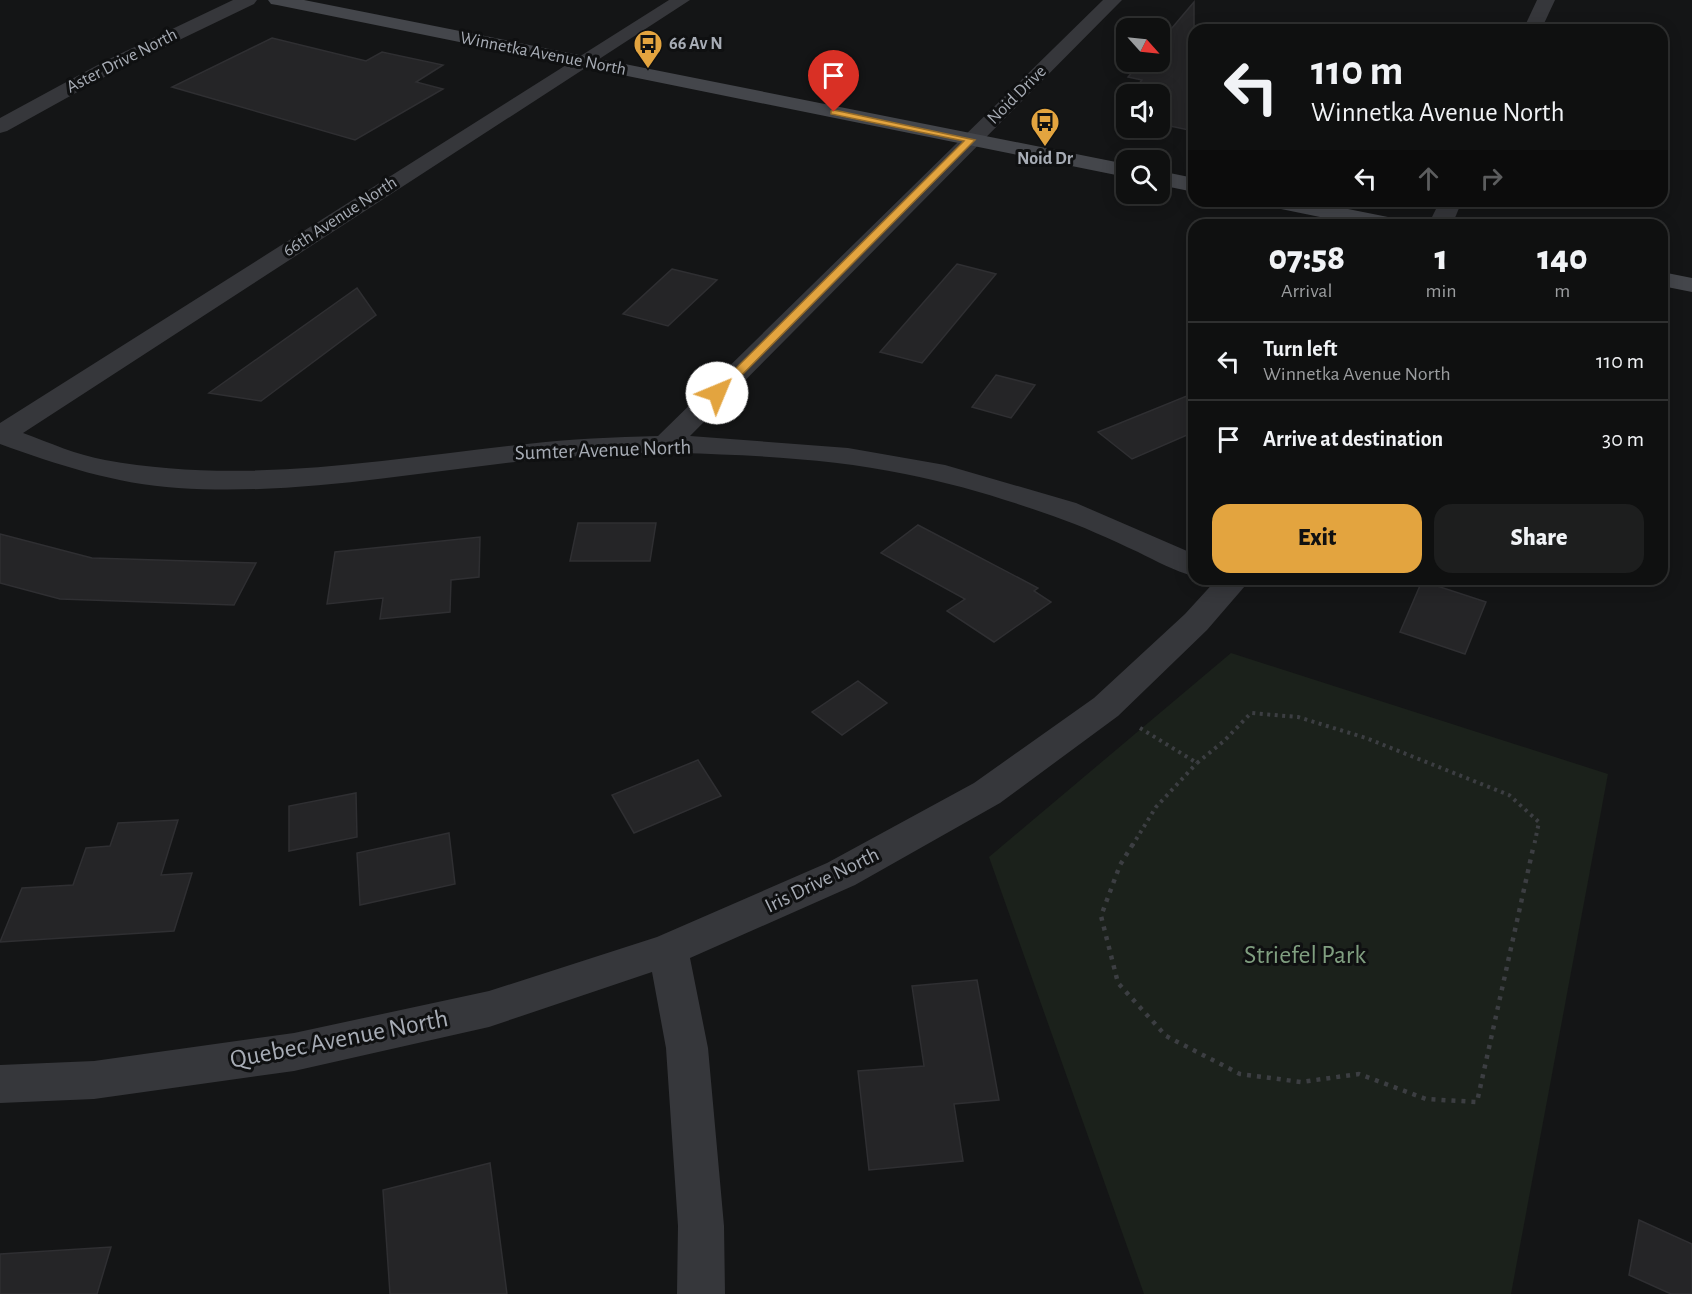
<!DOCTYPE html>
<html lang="en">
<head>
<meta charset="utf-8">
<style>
	:root { --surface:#0f1010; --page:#1d1e1e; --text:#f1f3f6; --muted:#9b9d9f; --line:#2f3030; --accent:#e3a43f }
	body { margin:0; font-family:"Alegreya Sans",sans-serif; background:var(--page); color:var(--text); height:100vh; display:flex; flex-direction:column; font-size:22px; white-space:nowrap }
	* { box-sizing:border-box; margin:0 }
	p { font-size:20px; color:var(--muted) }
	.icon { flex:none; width:33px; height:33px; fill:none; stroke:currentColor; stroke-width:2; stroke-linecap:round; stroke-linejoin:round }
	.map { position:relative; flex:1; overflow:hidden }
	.side { position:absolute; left:1188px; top:219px; width:480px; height:366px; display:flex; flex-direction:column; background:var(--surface); border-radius:18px; box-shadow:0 3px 15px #0003,0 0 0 2px var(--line) }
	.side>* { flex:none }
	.hud { position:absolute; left:1188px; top:24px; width:480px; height:183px; border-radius:18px; box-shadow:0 3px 15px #0003,0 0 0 2px var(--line); background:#0f1010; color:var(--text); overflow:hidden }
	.needle { width:39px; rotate:117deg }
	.buttons { position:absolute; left:1116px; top:18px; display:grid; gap:12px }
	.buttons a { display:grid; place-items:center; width:54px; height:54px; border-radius:12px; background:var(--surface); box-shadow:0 3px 15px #0003,0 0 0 2px var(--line); font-size:30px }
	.pin { position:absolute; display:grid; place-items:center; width:51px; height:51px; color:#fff; margin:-62px -26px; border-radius:50% 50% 50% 0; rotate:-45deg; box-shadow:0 0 6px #0007 }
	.pin .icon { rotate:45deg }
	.me { position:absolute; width:66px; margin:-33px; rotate:45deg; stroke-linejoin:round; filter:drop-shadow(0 0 4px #0008) }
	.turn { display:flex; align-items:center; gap:21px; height:126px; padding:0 24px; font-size:27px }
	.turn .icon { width:78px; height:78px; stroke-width:2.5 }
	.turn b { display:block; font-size:42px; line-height:51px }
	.lanes { display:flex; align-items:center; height:57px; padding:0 24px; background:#0003; justify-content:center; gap:30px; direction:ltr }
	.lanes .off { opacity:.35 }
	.eta { display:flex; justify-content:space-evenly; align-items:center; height:102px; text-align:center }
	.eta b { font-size:36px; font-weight:800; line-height:42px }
	.primary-button { display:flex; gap:12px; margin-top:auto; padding:12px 24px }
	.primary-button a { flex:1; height:69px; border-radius:18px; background:var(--accent); color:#111; font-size:24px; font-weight:800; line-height:69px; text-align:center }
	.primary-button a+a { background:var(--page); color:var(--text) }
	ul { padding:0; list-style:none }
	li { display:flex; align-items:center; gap:18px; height:78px; padding:0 24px; border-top:2px solid var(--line) }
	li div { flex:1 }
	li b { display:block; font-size:22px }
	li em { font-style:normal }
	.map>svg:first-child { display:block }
</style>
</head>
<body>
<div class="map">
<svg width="1692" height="1294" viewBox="0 0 1692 1294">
	<rect width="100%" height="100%" fill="#141516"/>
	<polygon fill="#1b211b" points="1231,653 1608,774 1511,1294 1144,1294 989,857"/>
	<g fill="#252527" stroke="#2f2f32" stroke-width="1.5">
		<polygon points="1194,2 1194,131 1160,124 1160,94 1130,94 1142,80 1128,77 1141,62 1160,62 1160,42"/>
		<polygon points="272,38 366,61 382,52 443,65 416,82 443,89 355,140 172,87"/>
		<polygon points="957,264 996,274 922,363 880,352"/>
		<polygon points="672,269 717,280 668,326 623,314"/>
		<polygon points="357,288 376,315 261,401 209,393"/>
		<polygon points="996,375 1035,385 1011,418 972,407"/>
		<polygon points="1194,393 1194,432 1132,459 1098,432"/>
		<polygon points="578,523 656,523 650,561 570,561"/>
		<polygon points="918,525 1038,588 1034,591 1051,602 994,642 947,611 965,599 881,553"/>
		<polygon points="0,534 92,558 256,563 234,605 60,599 0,583"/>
		<polygon points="480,537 479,577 451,580 450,612 380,619 383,598 327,604 335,552"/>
		<polygon points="1422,581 1486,602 1465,654 1400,632"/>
		<polygon points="858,681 887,703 842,735 812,712"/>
		<polygon points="698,760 721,796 634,833 612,795"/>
		<polygon points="356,793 357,837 289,851 289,806"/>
		<polygon points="178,820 161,875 192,873 174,931 0,942 22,888 73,885 86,848 110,846 118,823"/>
		<polygon points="449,833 455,884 360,905 357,853"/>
		<polygon points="977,980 999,1100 954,1104 963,1161 869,1170 858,1071 924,1066 912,986"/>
		<polygon points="490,1163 507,1294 390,1294 383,1190"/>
		<polygon points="1639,1220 1692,1244 1692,1294 1671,1294 1629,1275"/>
		<polygon points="111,1247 97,1294 0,1294 0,1254"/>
	</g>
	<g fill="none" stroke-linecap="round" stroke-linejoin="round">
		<g stroke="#3c3e42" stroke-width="4" stroke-dasharray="3 4.5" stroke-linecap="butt">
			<polyline points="1140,728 1197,763"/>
			<polyline points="1197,763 1224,741 1251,713 1298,717 1366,738 1509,795 1539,822 1534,846"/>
			<polyline points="1132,846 1156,807 1197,763"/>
		</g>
		<polyline stroke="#3c3e42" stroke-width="4.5" stroke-dasharray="4 6" stroke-linecap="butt" points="1133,844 1120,865 1101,916 1118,983 1166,1036 1240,1074 1301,1082 1359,1074 1426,1099 1477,1102 1534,844"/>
		<g fill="#36373b" fill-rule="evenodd">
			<polygon points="233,0 257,0 254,4 119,69 7,131 0,133 0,118 105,61"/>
			<path d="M669,0h21l-667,433c27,10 54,22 82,27 142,26 281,-1 422,-16 43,-5 87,-7 131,-8l445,-436h19l-432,436 158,12 97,17 131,38 118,51v22c-20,-5 -38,-15 -56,-24 -28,-13 -56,-26 -85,-36 -48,-17 -97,-32 -148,-42 -71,-15 -153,-19 -226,-21 -168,-5 -332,46 -501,35 -62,-4 -120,-23 -178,-44v-21z"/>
			<polygon points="1537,0 1555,0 1541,30 1523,30"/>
			<polygon points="1440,201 1462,201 1452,225 1428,225"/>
			<polygon points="1217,579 1251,579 1207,630 1118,716 1000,803 855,885 690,958 708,1048 724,1226 725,1294 677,1294 678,1226 666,1048 652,972 489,1027 294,1071 94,1099 0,1103 0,1065 94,1061 294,1033 489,991 657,937 827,863 974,783 1094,698 1185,614"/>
		</g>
		<g fill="#44464b" fill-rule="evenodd">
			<polygon points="268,0 304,0 1126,164 1126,177 277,5 271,4"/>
			<polygon points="1160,171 1194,178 1194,192 1160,185"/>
			<polygon points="1263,201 1308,201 1393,218 1401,220 1405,225 1359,225 1266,206"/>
			<polygon points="1662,272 1692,278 1692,292 1662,286"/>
		</g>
	</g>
	<polygon fill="#e3a43f" stroke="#946b29" stroke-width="1.5" points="834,110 975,140 721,396 713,396 713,391 964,141 831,114 831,111"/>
	<defs>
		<g id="bus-pin" transform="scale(1.5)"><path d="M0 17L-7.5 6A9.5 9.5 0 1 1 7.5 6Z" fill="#e3a43f" stroke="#0f1011"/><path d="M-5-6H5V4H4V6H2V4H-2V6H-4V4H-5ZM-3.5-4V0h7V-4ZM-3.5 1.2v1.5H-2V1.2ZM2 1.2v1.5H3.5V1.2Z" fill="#111"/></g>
	</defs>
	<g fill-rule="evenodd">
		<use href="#bus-pin" x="648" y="44"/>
		<use href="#bus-pin" x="1045" y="122"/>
	</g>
	<g text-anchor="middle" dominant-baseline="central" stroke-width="6" stroke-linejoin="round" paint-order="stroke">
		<g font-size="18" font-weight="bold" fill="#a7acb5" stroke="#0f1011" text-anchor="start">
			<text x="669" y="44">66 Av N</text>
			<text x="1045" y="159" text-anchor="middle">Noid Dr</text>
		</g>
		<g font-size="18" fill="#a7acb5" stroke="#0f1011">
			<text transform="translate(543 54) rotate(11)">Winnetka Avenue North</text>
			<text transform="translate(122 61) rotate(-27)">Aster Drive North</text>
			<text transform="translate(1017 95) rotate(-45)">Noid Drive</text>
			<text transform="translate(340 217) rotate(-33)">66th Avenue North</text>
		</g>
		<g font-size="21" fill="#a7acb5" stroke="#0f1011">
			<text transform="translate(603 450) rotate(-2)">Sumter Avenue North</text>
			<text transform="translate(822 880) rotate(-26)">Iris Drive North</text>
		</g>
		<g font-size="26" fill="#809f80" stroke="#0f1011">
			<text x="1305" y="955">Striefel Park</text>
		</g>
		<g font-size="26" fill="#a7acb5" stroke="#0f1011">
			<text transform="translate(339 1039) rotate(-11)">Quebec Avenue North</text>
		</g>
	</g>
</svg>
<div class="buttons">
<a><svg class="needle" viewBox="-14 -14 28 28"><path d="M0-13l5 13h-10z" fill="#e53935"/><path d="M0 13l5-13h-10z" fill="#9b9d9f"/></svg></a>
<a><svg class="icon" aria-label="sound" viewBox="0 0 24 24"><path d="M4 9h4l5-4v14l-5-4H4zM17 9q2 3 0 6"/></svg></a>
<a><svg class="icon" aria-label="search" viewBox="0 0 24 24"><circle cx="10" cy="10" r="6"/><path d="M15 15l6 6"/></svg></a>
</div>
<div class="pin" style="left:834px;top:112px;background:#d93025"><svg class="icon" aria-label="arrive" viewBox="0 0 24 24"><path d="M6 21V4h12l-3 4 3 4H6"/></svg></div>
<svg class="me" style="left:717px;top:393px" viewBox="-20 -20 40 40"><circle r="19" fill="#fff"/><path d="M0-13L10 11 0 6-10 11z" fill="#e3a43f"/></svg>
<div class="hud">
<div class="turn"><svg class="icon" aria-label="left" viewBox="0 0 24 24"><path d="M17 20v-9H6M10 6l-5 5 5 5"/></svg><div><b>110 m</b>Winnetka Avenue North</div></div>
<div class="lanes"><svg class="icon" aria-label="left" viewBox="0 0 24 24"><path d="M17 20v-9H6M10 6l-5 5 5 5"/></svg><svg class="icon off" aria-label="ahead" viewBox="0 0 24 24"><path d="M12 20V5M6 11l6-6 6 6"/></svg><svg class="icon off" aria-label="right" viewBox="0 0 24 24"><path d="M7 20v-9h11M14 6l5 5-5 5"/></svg></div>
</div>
<section class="side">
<div class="eta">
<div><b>07:58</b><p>Arrival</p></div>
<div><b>1</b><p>min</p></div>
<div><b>140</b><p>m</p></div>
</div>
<ul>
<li><svg class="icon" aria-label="left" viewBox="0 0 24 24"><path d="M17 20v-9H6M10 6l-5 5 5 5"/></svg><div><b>Turn left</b><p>Winnetka Avenue North</p></div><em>110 m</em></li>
<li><svg class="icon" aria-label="arrive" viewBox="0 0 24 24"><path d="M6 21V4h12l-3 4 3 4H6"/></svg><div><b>Arrive at destination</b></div><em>30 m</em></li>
</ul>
<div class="primary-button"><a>Exit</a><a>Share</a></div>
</section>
</div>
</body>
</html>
